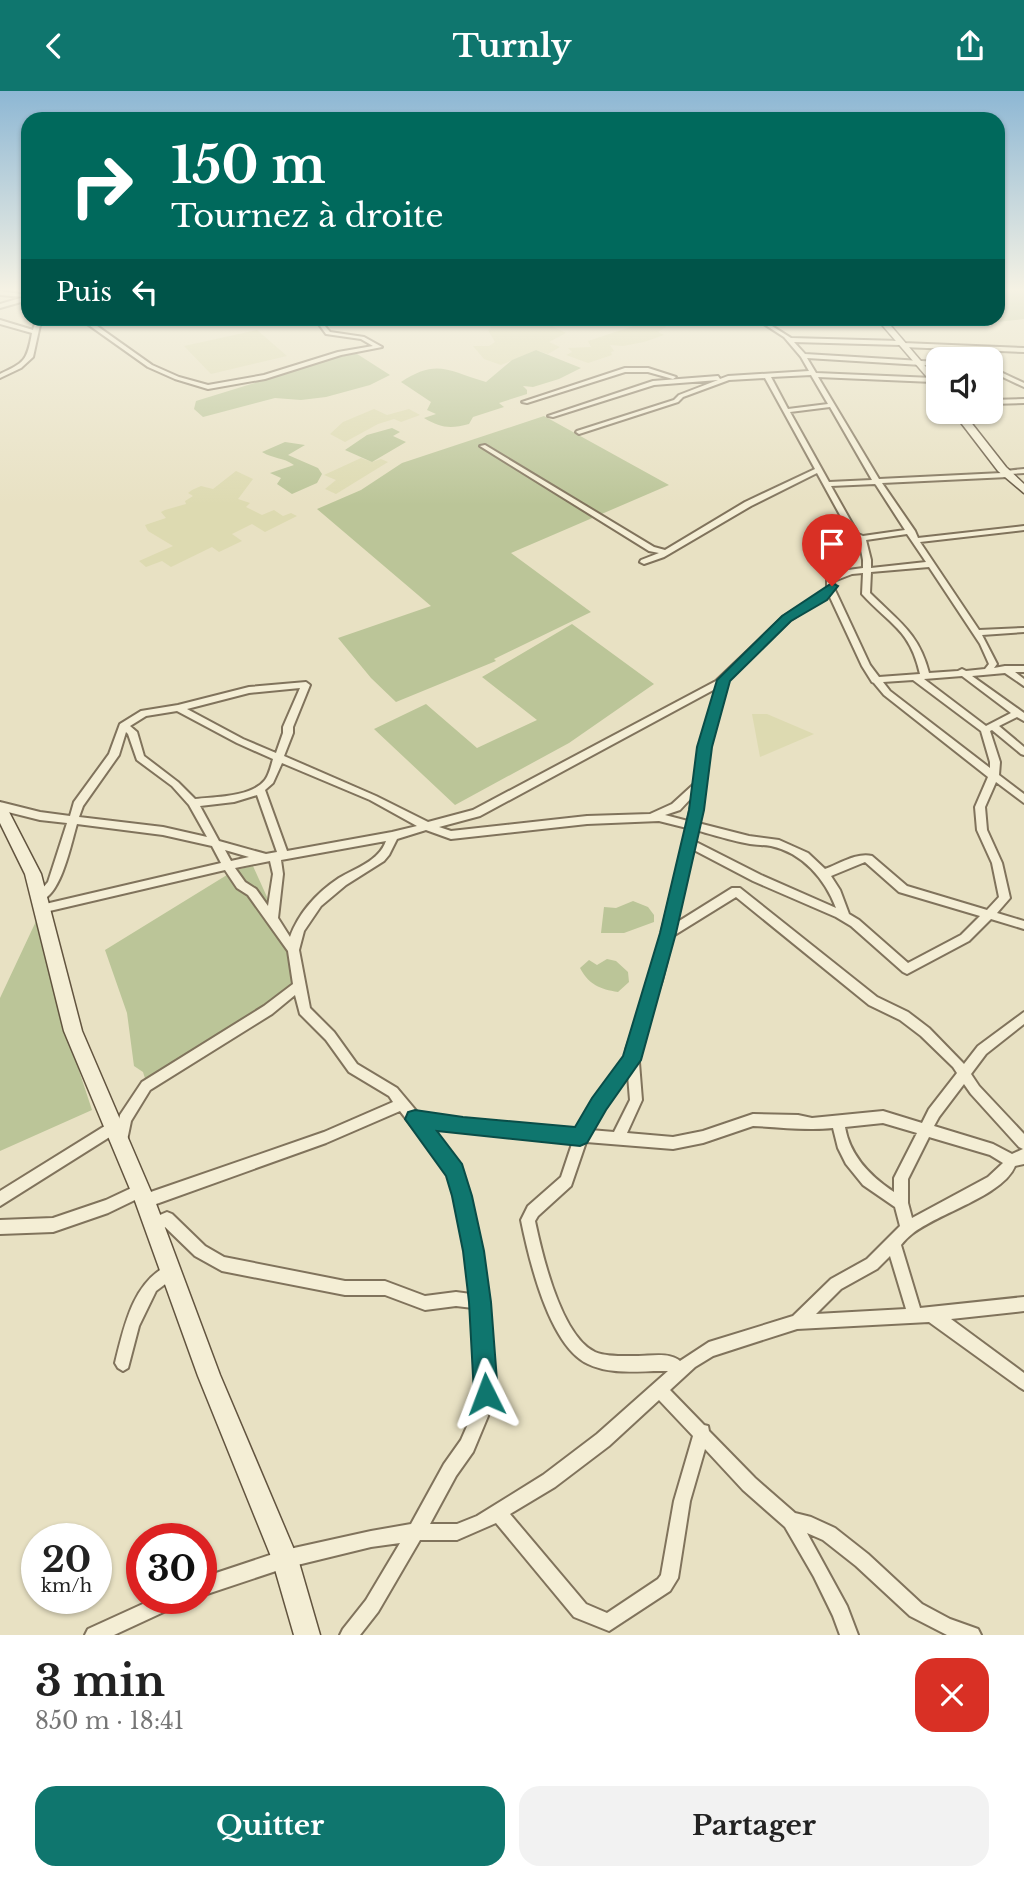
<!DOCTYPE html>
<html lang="fr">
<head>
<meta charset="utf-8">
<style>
	:root { --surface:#fff; --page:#f2f2f2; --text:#222; --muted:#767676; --accent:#0f766e }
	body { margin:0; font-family:"Libre Baskerville",serif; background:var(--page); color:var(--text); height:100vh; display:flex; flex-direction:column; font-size:26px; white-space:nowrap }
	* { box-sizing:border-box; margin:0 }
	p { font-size:23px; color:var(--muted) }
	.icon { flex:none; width:38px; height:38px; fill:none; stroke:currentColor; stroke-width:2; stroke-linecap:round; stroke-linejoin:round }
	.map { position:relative; height:1544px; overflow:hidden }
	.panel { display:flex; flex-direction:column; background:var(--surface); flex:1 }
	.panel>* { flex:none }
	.guide { position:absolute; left:21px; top:21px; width:984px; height:214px; border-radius:21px; box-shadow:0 2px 5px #0004; background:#00695c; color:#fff; overflow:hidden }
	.tools { position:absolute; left:926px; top:256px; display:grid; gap:14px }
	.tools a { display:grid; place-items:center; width:77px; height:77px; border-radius:14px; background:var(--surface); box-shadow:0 2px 5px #0004; font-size:35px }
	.speed { position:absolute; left:21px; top:1432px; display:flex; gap:14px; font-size:35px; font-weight:700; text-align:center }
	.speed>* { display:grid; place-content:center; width:91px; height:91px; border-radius:50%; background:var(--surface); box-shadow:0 2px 5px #0004; line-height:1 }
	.speed small { font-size:18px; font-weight:400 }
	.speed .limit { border:10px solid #d22; background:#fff; color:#111 }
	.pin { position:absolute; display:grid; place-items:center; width:60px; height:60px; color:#fff; margin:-72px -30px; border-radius:50% 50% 50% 0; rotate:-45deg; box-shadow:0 0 7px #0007 }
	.pin .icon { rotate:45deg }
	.me { position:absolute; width:77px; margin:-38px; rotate:357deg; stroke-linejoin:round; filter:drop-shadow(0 0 5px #0008) }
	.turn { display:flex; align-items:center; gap:24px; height:147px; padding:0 35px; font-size:32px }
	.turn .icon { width:91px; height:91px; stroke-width:2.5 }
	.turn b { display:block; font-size:49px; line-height:60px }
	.then { display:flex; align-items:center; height:66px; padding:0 35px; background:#0003; gap:14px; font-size:26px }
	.round { display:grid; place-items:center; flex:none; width:74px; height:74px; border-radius:21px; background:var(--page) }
	.summary { display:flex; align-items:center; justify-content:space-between; height:119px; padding:0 35px }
	h1 { font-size:42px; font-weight:700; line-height:52px }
	.primary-button { display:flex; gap:14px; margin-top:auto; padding:14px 35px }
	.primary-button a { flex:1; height:80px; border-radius:21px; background:var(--accent); color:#fff; font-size:28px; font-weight:700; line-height:80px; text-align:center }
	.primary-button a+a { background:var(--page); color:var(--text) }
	header { display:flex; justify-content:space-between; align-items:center; height:91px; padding:0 35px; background:var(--accent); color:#fff; font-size:32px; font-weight:700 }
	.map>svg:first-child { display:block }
</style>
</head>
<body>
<header><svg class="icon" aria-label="back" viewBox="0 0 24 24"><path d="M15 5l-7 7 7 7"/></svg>Turnly<svg class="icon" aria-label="share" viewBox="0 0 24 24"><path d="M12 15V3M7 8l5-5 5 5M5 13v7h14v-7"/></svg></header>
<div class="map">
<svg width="1024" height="1544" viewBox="0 0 1024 1544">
	<rect width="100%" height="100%" fill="#e8e1c3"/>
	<g fill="#dddab1">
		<polygon points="486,228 526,228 516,232 527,235 546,232 566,242 549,251 560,256 548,263 536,259 501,274 484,268 473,255 489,255 495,251 488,239 491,237"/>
		<polygon points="655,228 674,228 675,230 662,233 666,236 658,241 664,244 644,251 623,255 610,254 614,260 611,261 612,264 588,272 566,264 572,261 568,257 591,256 588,250"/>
		<polygon points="257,239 287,265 211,283 184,255"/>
		<polygon points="374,318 387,324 409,318 420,324 401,331 394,328 378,333 345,351 330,343 343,331"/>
		<polygon points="361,367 372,371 381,368 388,371 336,403 325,398 336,389 324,384"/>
		<polygon points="236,380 253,388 238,408 250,412 246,416 262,424 274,419 283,425 291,422 297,425 265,441 252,433 232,443 242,450 219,461 212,456 171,476 162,470 146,476 139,470 173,455 148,440 145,434 166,427 161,421 165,419 186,413 185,410 193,405 188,402 192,399 201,395 213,398"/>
		<polygon points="752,623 767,623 814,643 760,666"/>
	</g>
	<g fill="#bbc598">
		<polygon points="998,198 1024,198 1024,228 988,232 965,229 963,228 998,228 998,219 1002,218 998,214"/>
		<path d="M536,259l45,18 -22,11 -26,8 -10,-1 4,4v4l-28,9 5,4 -31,10 -4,7c-19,5 -28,4 -45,-6l12,-4 -9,-4 4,-8 -30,-20c36,-24 47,-11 85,0l26,-22z"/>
		<polygon points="354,261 390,284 370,294 326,306 301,309 275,307 203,326 194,318 196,310"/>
		<polygon points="544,325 669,394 511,462 591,521 494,568 496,570 396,611 371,587 338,547 431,515 317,418 361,399 402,372"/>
		<polygon points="392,337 400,341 393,345 406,351 372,371 345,359 367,344"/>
		<path d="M285,351l20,3 -17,10 30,13 4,6 -5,9 -25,11 -15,-10 4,-6 -11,-5 24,-8c-11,-8 -21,-6 -32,-13z"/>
		<polygon points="572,533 654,593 569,652 455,714 374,638 426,613 477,657 537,629 482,586"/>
		<polygon points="253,775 291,859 298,899 148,997 143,981 134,975 127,922 105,859 235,779"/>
		<polygon points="633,810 648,816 654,824 654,831 624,842 601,842 604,816 616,817"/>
		<polygon points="38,826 65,937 92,1019 0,1060 0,907"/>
		<path d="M607,868l9,2 12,11 1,10 -11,10c-18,-3 -29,-7 -38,-24l9,-8 8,5z"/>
	</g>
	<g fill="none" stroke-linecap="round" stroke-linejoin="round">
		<g stroke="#80735c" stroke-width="4">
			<g id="street">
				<polygon points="0,200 27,204 28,209 0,217 0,213 24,206 0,204"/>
				<path d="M42,228h6l-8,6 -7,32 -12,11 -21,10v-4c25,-12 27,-13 32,-41l-32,-9v-4l33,10 2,-7z"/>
				<polygon points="73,228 90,230 152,274 179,286 208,294 264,284 338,261 373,255 361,248 326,243 315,228 319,228 330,241 364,246 382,256 341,264 265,288 208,298 175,288 148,276 86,232"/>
				<path d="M756,228h5l30,19 109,3 3,2 121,5v4l-121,-5 -3,-2 -106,-3 11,12 133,8v4l-131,-8 9,15 117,5 3,2 -3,2 -115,-5 61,102 123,-6 3,-2 19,-2v4l-13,1 -3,3 -126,6 33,48 3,7 106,-12v4l-104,12 59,88 45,-2v4l-42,3 15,29 -3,4 11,-2h19v6h-9l9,7v7l-19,-13 -33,3 52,37v8l-7,-4 -18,9 25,21v8l-3,-1 -29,-24 -2,1 10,31 -1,13 25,19v9l-28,-21 -11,25 2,23 15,33 8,35 -13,15 27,8v8l-33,-10 -22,22 -62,33 -4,-2 -52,-46 -15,-9 -83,-36 -61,-32 -16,74 56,-35h8l137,109 31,15 21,16 35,36 14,-18 46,-34v12l-38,30 -15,20 8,12 45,48v30l-9,2c-12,30 -77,47 -103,68 -4,3 -8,7 -11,11l19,63 104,-11v14l-73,8 73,54v17l-5,-3 -90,-65 -132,7 -84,27 -18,11 -25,23 34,35 4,1 1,5 46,47 40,35 16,4 24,11 33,26 54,50 28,15 28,10 3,6h-34l-37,-19 -54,-50 -33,-26 -16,-7 40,73 11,29h-18l-7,-19 -19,-39 -29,-50 -42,-37 -38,-41 -15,52 -12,77 -8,13 -61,40 -35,-14 -78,-94 -39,17h-37l-42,72 -18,23h-20l3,-6 23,-29 34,-57 -29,4 -86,21 -84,28v-18l84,-28 86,-19 40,-7 33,-60 17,-24 11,-25 6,-21 -5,-86 -17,-2 -31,4 -40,-15h-40l-123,-24 -27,-15 -30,-29 -12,5 -5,-2 -2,-5 2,-5 19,-8 5,2 33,32 19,11 121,24h40l40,15 31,-4 15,2 -5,-43 -17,-77 -49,-63 -74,32 -181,65 -5,-2 -2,-5 1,-3 -31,15 -55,19 -53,2v-14l53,-2 53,-18 34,-16 5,2 2,5 -2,3 179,-62 69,-30 -4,-6 -40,-24 -23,-32 -26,-26 -5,-19 -23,19 -122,76 -19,31 -5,24 -5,2 -5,-2 -2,-4 2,-8 -116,73v-15l108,-67 5,-2 5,2 2,-9 22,-33 122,-76 29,-22 -5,-33 -40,-56 -11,-7 -12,-18 -184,43 -4,-1 -1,-3 1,-3 4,-1 180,-42 -9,-17 -49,-11 -86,-11c-6,19 -17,80 -42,77l-1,-3 14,-16 19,-59 -27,-3 -40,-10v-8l40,10 30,4 4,-14 35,-48 11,-30 21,-13 37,-6 71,-18 57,-5 4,3 -17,42v6l-9,23 92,40 52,26 45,-12 243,-129 67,-64 44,-28v-11l21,-8 15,-2v-8l-4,-21 -8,-4 -34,-62 -66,33 -87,51 -20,7 -4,-2 1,-2 18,-7 -10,-2 -169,-105 5,-1 169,102 11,3 80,-48 70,-33 -50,-91 -36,2 -46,17 -5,5 -99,32 -3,-2 1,-1 97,-31 5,-5 39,-15 -64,5 -101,32 -5,-1 105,-35 65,-5 2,3 8,-3 81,-5 -8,-14 -17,-20zM811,284l17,29 -40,5 -17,-32zM830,316l42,73 -43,2 -39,-70zM875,393l1,1 29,45 -42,6 -5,-2 -27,-48zM907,443l19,28 -55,6v-8l-5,-20zM929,476l51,77 9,20 -4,5 -19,2 -4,-2 -4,2 -29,2c-10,-40 -31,-52 -59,-80l1,-21zM863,482l-1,21c28,31 48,35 58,80l-41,3 -9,-12 -35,-75 -1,-9 18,-7zM829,504l33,71 10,16 2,1 10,12 104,82 -13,30 2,23 15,33 7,34 -12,13 -80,-24 -35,-30c-15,-4 -33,8 -47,13l-17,-16 -29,-13 -30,-4 -51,-13 11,-76 19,-68 61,-58zM962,585l49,37 -25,13 -62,-47zM913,589l68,51 9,31v6l-100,-77 -7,-9zM300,597l-17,39v6l-7,20 -33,-14 -56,-30 62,-16zM717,597l-18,59 -4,36 -23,21 -22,10 -63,2 -136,15 -12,-4 41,-11zM177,620l60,32 36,16c-2,7 -4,16 -8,21 -13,17 -50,17 -70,19l-17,-17 -34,-26 -7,-24 -7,-6 16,-10zM126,641l2,2 9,26 35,26 17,19 18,32 -44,-10 -84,-10 4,-11 36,-51zM282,672l88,37 47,26 -25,6 -105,19 -22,-61 8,-7zM257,704l20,57 -11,2 -47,-13 -19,-35 34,-4zM693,705l-5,25 -23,-6 15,-5zM659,730l28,7 -37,152 -24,70v7l-49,72 -114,-9 -45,-7 -21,-25 -40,-24 -23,-32 -24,-24 -11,-58 5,-19 17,-25 25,-21 38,-24 5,-6 8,-16 29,-9 25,9 136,-15zM696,739c18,5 36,11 54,14 7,1 14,1 21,2 32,7 54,33 65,62l-75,-33 -67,-34zM386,750c-7,20 -30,27 -47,37 -21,14 -40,34 -49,59l-12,-19 5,-44 -2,-14zM225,759l24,7 -18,4zM270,770l3,13 -5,32 -12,-17 -11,-7 -10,-14zM865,771l34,30 81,24 -19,19 -53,28 -49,-43 -10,-6 -9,-24 -9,-14zM736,806l133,108 31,15 21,16 32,31 4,6 -28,36 -7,14 -39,-12 -71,7 -14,-3 -45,-1 -50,17 -30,6 -46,-4 15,-33 -4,-50 24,-70 11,-44zM628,984l2,25 -16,32 -24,-2zM964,993l7,10 48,53 4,2 -11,5 -19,-10 -59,-18 5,-9zM883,1032l34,10 -23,45v14c-24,-16 -44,-36 -49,-65zM753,1035c26,1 54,5 80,2l5,20 8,16 17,21 32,22 5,19 -33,33 -36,20 -38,37 -84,26 -29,19c-11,-9 -29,-5 -42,-5 -13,0 -31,1 -43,-4 -34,-16 -53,-98 -60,-131l3,-5 33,-30 15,-44 87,7 30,-6zM428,1036l35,5 110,9 -12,36 -33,29 -7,14c8,39 28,126 67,144 25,12 54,6 80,7l-71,63 -54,41 -66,41 -20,8h-27l26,-48 17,-24 15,-36 6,-22 -5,-76 -9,-67 -18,-80zM929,1046l61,18 13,8 -15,14 -76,41 -4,-15v-24zM890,1165l16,53 -90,5 25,-25 36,-20zM659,1309l34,36 -19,65 -13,74 -3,4 -51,34 -21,-9 -76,-90 45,-27 54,-41z"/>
				<polygon points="990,276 1024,292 1024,296 990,280"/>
				<polygon points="625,277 648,277 676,286 673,288 648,281 625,281 527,312 522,311"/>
				<polygon points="1024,308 1024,312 990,313 990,309"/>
				<path d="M171,1173l5,2 2,5 -2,5 -20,15 -17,35 -11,42 -5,3 -5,-3 -3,-5c9,-36 18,-83 56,-99z"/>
				<polygon points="156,1507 184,1507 181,1513 114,1544 85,1544 88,1538"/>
			</g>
		</g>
		<g stroke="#62543f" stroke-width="3">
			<g id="secondary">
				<polygon points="877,228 885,228 938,290 938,299"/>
				<polygon points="952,320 962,320 1006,376 1024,393 1024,402 998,380"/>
				<polygon points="0,712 7,717 41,783 82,940 155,1110 220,1284 298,1468 320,1544 294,1544 272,1468 198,1285 135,1110 64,940 25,783 0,732"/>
			</g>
		</g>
		<use href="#street" fill="#f4eed5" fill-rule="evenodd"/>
		<use href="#secondary" fill="#f4eed5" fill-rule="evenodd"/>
	</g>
	<linearGradient id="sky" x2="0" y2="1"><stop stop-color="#8db7d4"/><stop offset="0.48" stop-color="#f5f2e4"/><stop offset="1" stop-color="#f5f2e4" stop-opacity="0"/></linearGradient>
	<rect width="1024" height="414" fill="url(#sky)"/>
	<polygon fill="#0f766e" stroke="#0a4d48" stroke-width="2" points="832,492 838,495 827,509 791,530 730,590 712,656 704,719 676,842 641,969 606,1019 587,1052 580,1055 437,1040 462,1073 472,1105 484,1160 491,1211 498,1303 494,1311 486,1315 478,1311 474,1303 469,1211 463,1160 452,1105 446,1085 405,1028 408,1021 415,1019 463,1026 575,1036 592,1007 623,965 660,842 689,719 697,656 717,589 782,525"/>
</svg>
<div class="tools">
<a><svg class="icon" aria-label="sound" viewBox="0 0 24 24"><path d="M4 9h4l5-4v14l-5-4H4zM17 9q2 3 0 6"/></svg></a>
</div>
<div class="speed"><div>20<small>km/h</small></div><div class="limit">30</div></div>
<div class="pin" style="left:832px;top:495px;background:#d93025"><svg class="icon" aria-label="arrive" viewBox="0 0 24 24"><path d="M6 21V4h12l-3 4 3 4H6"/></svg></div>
<svg class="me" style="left:486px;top:1303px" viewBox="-20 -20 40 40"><path d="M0-17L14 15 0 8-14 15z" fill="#0f766e" stroke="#fff" stroke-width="4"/></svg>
<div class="guide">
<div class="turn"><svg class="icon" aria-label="right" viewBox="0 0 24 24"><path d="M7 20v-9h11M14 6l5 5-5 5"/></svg><div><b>150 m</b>Tournez à droite</div></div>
<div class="then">Puis<svg class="icon" aria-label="left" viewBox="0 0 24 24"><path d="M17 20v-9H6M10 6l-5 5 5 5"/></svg></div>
</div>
</div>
<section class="panel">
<div class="summary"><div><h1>3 min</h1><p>850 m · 18:41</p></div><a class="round" style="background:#d93025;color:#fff"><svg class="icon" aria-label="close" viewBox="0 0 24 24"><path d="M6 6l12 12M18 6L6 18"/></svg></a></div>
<div class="primary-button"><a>Quitter</a><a>Partager</a></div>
</section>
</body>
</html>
